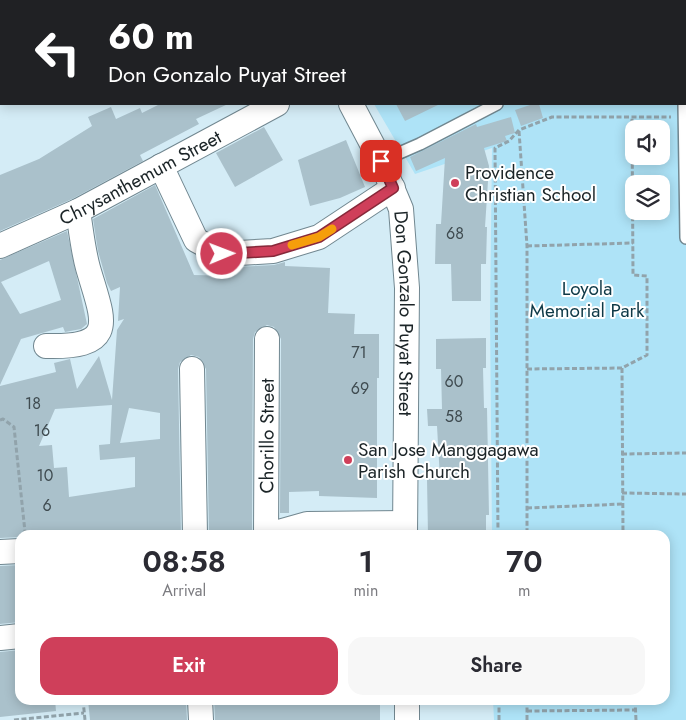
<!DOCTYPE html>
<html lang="en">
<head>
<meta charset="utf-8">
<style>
	:root { --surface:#fff; --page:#f7f7f7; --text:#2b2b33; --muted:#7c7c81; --accent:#cf3f5a }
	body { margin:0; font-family:Jost,sans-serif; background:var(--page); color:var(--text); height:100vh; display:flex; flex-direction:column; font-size:19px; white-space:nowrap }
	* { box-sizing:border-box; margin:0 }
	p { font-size:16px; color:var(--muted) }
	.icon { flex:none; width:28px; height:28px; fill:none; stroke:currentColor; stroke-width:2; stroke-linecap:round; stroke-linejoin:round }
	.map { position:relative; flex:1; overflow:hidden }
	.sheet { position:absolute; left:15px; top:530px; width:655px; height:175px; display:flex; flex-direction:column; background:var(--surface); border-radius:15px; box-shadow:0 2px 12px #0003 }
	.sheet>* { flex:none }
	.top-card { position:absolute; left:0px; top:0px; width:686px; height:105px; box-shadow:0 2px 12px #0003; background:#202124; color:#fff; overflow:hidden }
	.controls { position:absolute; left:625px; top:120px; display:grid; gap:10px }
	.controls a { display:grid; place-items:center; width:45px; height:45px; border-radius:10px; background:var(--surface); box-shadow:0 2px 12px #0003; font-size:25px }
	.pin { position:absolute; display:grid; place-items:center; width:42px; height:42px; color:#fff; margin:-21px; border-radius:10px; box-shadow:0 2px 8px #0006 }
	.me { position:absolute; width:55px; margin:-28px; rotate:89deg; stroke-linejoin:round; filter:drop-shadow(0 0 4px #0008) }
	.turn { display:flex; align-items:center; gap:18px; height:105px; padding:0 25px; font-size:22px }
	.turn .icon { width:65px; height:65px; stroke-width:2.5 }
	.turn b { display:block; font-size:35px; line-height:42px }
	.eta { display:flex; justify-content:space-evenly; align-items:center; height:85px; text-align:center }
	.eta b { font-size:30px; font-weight:600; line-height:35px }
	.primary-button { display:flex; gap:10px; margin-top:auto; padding:10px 25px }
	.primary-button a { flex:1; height:58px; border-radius:15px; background:var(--accent); color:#fff; font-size:20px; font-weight:600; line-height:58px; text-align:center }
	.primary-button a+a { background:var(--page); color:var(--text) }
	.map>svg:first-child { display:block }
</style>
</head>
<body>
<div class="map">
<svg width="686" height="720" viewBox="0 0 686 720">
	<rect width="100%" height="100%" fill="#d4ecf6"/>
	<path fill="#aee3f7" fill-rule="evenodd" d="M318,0h368v720h-192l-1,-20h172v-165h-173l-2,-220 2,-167 -77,26 -41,-70h311v-103h-369zM634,129h27v27h-27zM634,184h27v27h-27z"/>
	<g fill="#aac1cb" fill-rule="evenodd">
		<polygon points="160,104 228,104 196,119 199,124 140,155 143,161 72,199 0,231 0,175 39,159 92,126 88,117 111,107 116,119 140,108 142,113"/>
		<polygon points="396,104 440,104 405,121"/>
		<polygon points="533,104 539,104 543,118 521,126 515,110"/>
		<polygon points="511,117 515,133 505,136 507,141 484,148 489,166 485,227 487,227 486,264 481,264 481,301 452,301 451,264 435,264 436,224 441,224 445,158 416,171 410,157 476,124 477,127"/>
		<polygon points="264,127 283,160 235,187 216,153"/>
		<polygon points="346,140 365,187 340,198 310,206 298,160"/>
		<path d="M155,185l39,90 40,1v-9l40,-2 11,-3v4l45,2 -2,45 27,1 -1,20h25v44h-2v120l-58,-2v-5l-30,1v21h-9l1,-174 -7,-12 -7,-2 -12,7 -2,7 -1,196h-43l-3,-166 -7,-12 -8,-2 -11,7 -2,7 3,166h-161v2l-20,1v-152l56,-14 -2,-9 16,-4 7,30 22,-33 13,44 5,-70 7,-11 -6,2 2,-34 -9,4 -4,-8 -9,-32 -5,-32zM112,405l-2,39 -11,1 1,15 35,-3v30l-66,10 -2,-30 -13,1 -2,-23 -13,1 16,-37zM129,408l31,5v26l-40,4z"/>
		<path d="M67,231l20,93 -6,5 -16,3 -2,-5 -42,12 -21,46v-125zM49,261l12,39 -41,14 -19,-32z"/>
		<polygon points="486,338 486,368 483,368 484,408 487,408 489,515 486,515 486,535 428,535 427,479 440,479 437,426 428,426 427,409 442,409 441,369 436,369 436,339"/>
		<polygon points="20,565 20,622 0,624 0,566"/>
		<polygon points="20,650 20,700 55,700 56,711 0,717 0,652"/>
		<polygon points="88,700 186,700 187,720 90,720"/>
		<polygon points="214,700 380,700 380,720 215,720"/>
	</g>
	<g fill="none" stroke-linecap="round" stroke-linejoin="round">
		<g stroke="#718790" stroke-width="14">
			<g id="service">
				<polyline points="296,0 296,1"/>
				<polyline points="647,0 649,1"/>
				<polyline points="208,1 211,0"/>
				<polyline points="561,1 561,0"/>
				<polyline points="685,24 686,24"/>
				<polyline points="684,104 686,238"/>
				<polyline points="381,161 420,144 497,104"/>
			</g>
		</g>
		<g stroke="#718790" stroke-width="26">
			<g id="minor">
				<path id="s1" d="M351,104l30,57 20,48 6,79 -2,247"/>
				<polyline points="161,166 196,240 222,254 273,251 319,237 393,188"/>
				<path id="s2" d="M0,246l78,-35 199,-107"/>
				<path d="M46,346c74,2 57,-26 42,-78 -5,-18 -7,-38 -10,-57"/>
				<polyline points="192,369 195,535"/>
				<path id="s3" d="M266,535l1,-196"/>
				<polyline points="268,535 307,524 405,523"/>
				<polyline points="0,552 20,551"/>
				<polyline points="0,638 20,636"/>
				<polyline points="200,700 201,720"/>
				<polyline points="407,700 407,720"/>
			</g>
		</g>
		<g stroke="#91a3ab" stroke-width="3" stroke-dasharray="5 2.5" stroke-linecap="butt">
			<polyline points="469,0 470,1"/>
			<polyline points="519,131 527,246 527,535"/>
			<polyline points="527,246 633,243"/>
			<polyline points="622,368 623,535"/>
			<polyline points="527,369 622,368 647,355 647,276 633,275 632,117"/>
			<polyline points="0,420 3,419 14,427 25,532"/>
			<polyline points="622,454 686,453"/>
			<polyline points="622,493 686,494"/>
			<polyline points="527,508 623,504"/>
			<polyline points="498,535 495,148 509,141 519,130 552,117 671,117"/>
			<polyline points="83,700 85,720"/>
			<polyline points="499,700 499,720"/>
			<polyline points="635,700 636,720"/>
			<polyline points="527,711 635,710"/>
			<polyline points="14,720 84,713"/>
			<polyline points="527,720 527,700"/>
		</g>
		<use href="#service" stroke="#fff" stroke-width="11"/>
		<use href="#minor" stroke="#fff" stroke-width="24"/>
	</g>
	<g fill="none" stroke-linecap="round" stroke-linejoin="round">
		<g stroke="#87293a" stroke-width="12">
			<polyline id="route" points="222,254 273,251 319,237 393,188 381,161"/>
		</g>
		<use href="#route" stroke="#cf3f5a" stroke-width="9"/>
		<polyline stroke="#f59e0b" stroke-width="9" points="292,245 319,237 332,229"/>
	</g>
	<g fill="#cf3f5a" stroke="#fff" stroke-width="2">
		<circle cx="455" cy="183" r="5"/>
		<circle cx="348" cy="460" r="5"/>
	</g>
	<g text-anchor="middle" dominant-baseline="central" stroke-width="4" stroke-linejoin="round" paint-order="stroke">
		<g font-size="16" fill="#3f4b50">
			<text x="455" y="233">68</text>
			<text x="359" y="352">71</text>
			<text x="454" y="381">60</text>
			<text x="360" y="388">69</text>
			<text x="33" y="403">18</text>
			<text x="454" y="416">58</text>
			<text x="42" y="430">16</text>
			<text x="45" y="475">10</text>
			<text x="47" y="505">6</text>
		</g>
		<g font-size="19" fill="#1b2427" stroke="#fff" text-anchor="start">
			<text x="465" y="172">Providence<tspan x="465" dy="22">Christian School</tspan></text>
			<text x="358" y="449">San Jose Manggagawa<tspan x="358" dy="22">Parish Church</tspan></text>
		</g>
		<g font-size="19" fill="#1b2427" stroke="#fff">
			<text stroke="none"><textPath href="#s2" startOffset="156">Chrysanthemum Street</textPath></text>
			<text stroke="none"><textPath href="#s1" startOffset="221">Don Gonzalo Puyat Street</textPath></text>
			<text stroke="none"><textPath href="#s3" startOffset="99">Chorillo Street</textPath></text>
		</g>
		<g font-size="19" fill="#0e3947" stroke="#fff">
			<text x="587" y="288">Loyola<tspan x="587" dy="22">Memorial Park</tspan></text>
		</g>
	</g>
</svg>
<div class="controls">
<a><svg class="icon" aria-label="sound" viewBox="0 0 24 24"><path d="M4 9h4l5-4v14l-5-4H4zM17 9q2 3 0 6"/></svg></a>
<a><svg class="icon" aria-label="layers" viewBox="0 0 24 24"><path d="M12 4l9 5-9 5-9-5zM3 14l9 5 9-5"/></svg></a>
</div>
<div class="pin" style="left:381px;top:161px;background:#d93025"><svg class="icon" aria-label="arrive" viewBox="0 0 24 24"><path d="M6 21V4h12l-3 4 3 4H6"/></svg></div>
<svg class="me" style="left:222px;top:254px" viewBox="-20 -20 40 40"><circle r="17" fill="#cf3f5a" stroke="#fff" stroke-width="3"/><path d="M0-11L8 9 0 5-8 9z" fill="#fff"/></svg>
<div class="top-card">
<div class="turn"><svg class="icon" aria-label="left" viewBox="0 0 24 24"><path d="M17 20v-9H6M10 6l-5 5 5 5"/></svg><div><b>60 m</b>Don Gonzalo Puyat Street</div></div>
</div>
<section class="sheet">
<div class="eta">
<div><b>08:58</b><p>Arrival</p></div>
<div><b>1</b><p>min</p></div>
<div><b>70</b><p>m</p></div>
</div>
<div class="primary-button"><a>Exit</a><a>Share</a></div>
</section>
</div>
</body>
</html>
